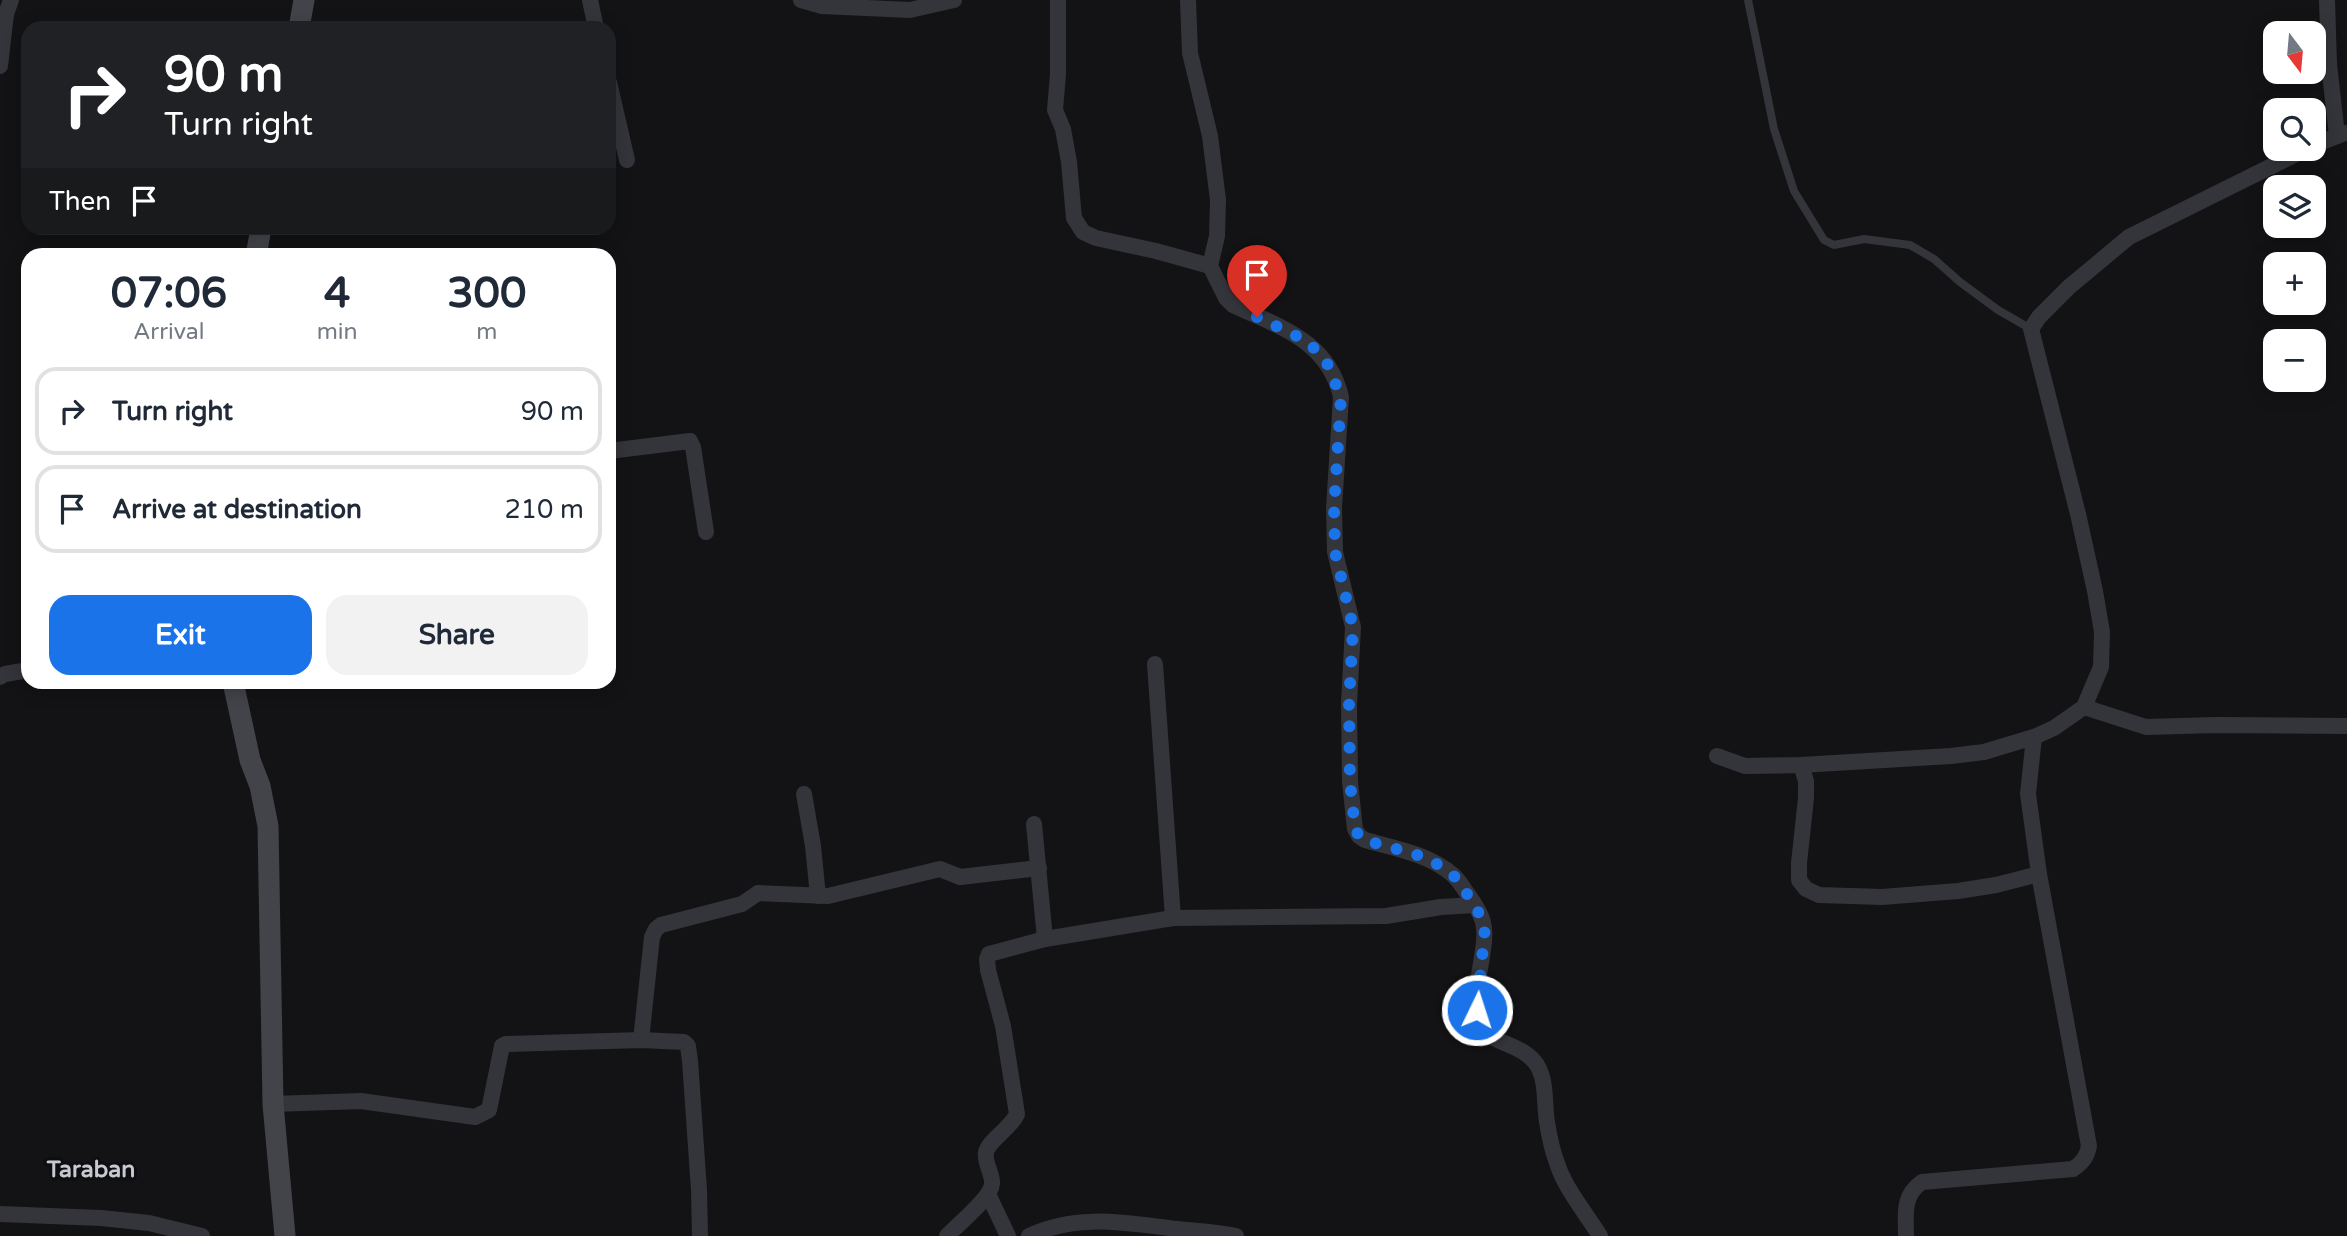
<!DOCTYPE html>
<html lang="en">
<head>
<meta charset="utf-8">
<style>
	:root { --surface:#fff; --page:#f2f2f3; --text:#1f2937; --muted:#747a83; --line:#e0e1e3; --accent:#1a73e8 }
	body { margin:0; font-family:"Varela Round",sans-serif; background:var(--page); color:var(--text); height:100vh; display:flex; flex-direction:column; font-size:26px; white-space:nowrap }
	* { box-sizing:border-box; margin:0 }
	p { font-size:23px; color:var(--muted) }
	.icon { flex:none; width:38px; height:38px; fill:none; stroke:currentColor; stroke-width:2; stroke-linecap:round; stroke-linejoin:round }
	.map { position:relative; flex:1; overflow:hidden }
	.details { position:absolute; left:21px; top:248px; width:595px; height:441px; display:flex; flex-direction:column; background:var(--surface); border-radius:21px; box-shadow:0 4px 18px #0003 }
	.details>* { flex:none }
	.hud { position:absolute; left:21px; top:21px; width:595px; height:214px; border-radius:21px; box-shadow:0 4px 18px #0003; background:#202124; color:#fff; overflow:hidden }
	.needle { width:46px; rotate:164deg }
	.controls { position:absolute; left:2263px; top:21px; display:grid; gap:14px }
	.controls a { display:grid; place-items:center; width:63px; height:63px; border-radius:14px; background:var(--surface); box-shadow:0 4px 18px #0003; font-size:35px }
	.pin { position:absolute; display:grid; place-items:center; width:60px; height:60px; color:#fff; margin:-72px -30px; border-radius:50% 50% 50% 0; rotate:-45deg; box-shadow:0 0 7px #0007 }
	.pin .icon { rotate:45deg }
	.me { position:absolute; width:77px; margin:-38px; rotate:4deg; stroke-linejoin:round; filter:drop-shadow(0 0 5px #0008) }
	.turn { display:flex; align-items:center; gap:24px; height:147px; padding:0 28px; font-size:32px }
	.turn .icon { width:91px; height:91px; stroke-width:2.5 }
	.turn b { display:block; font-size:49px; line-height:60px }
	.then { display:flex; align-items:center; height:66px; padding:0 28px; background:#0003; gap:14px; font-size:26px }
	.eta { display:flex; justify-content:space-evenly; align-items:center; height:119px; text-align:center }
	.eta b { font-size:42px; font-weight:700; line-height:49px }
	.primary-button { display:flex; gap:14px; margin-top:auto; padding:14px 28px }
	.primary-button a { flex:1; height:80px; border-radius:21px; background:var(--accent); color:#fff; font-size:28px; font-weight:700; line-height:80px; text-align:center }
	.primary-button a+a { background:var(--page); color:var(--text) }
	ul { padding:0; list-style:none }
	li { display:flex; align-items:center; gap:21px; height:88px; margin:0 14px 10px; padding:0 14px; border:4px solid var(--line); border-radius:21px }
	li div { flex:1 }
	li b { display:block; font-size:26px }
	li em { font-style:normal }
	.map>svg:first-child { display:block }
</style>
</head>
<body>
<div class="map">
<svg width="2347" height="1236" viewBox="0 0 2347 1236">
	<rect width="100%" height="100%" fill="#131315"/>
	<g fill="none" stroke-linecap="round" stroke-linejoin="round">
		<polyline stroke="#34353a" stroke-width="8" points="1748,0 1774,129 1794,191 1824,240 1834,245 1864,239 1910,245 1934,259 1960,282 1998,310 2031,329"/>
		<g stroke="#34353a" stroke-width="16">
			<polyline points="590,0 596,28"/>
			<polyline points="801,0 822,6 910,10 954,0"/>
			<polyline points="1058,0 1058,74 1055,110 1063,129 1069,162 1074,218 1083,232 1096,238 1156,251 1210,266"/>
			<path d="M1188,0l2,53 20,83 8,64 -1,36 -7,30 16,32 7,7c46,22 95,35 108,92l-7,111 1,44 18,75 -4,77 1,78 5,47 4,7 6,4c29,8 64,14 88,35 6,5 11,14 16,21 14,20 18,29 14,54 -3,23 -11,50 -4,73 6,21 42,18 58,42 10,16 7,39 10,57 2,13 5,28 10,41 7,24 30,52 43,73"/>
			<polyline points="2327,0 2329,64 2337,136"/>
			<polyline points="0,66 6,14 11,0"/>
			<polyline points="609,82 627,160"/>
			<polyline points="2314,145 2345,133"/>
			<polyline points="609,451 690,441 693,447 706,532"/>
			<polyline points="1155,664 1173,918"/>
			<polyline points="0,677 5,674 28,670"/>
			<polyline points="2084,707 2146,727 2216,725 2347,726"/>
			<polyline points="1717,756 1745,766 1801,765 1951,756 1984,752 2034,737 2054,728 2084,707 2101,667 2102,632 2095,591 2078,514 2031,329 2039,317 2069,287 2129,237 2306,149"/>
			<polyline points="1801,765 1806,781 1806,798 1799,863 1799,880 1806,889 1819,895 1882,897 1958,891 1996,885 2039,874"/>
			<polyline points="804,794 813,846 818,896"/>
			<polyline points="1034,824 1045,939"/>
			<polyline points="641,1040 652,937 656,929 661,925 742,904 758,893 828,896 940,869 960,877 1039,868"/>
			<polyline points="273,1104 361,1101 475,1117 489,1110 502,1046 506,1044 641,1040 684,1042 688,1046 690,1061 699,1190 700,1236"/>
			<polyline points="989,1196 1008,1236"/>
			<polyline points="0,1214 101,1218 149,1223 202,1236"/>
			<path d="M947,1236c11,-12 44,-38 45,-52 1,-10 -8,-21 -6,-32 3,-12 25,-24 31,-38l-14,-88 -15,-56 -1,-11 2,-5 56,-15 128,-21 213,-2 55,-9 34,-2"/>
			<path d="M1029,1236c49,-23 96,-13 148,-7 19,2 40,3 59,7"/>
			<path d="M1906,1236c0,-22 -4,-40 16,-54l151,-13c9,-6 14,-12 16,-23l-50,-272 -11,-80 6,-57"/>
		</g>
		<g stroke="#42444a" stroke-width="21">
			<polyline points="299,28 304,0"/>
			<polyline points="256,256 261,228"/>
			<polyline points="233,682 250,760 260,786 268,826 273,1104 285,1236"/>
		</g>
	</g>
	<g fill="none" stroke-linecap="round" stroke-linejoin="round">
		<polyline stroke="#1a73e8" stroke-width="12" stroke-dasharray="0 21.6" points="1257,317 1305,340 1317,351 1327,363 1341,397 1334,508 1335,552 1353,627 1349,704 1350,782 1355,829 1359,836 1364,840 1415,854 1434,862 1454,876 1475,905 1485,927 1477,1010"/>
	</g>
	<g text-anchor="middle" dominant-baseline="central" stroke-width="6" stroke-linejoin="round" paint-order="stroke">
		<g font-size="23" font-weight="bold" fill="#c6c9d1" stroke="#0e0e10">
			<text x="91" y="1170">Taraban</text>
		</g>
	</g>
</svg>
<div class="controls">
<a><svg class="needle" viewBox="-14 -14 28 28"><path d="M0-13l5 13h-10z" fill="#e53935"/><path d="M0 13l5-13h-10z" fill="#747a83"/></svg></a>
<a><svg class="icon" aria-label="search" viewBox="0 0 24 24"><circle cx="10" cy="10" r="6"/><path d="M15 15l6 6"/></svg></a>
<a><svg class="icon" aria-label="layers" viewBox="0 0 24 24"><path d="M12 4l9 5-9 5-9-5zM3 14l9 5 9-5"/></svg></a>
<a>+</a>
<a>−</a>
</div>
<div class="pin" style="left:1257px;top:317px;background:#d93025"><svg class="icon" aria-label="arrive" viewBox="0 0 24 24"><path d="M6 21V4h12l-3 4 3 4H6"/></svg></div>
<svg class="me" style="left:1477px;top:1010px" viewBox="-20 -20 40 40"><circle r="17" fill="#1a73e8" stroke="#fff" stroke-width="3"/><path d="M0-11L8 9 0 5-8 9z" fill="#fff"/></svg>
<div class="hud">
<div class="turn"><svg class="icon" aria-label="right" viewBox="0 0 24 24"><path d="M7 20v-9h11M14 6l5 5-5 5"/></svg><div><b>90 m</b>Turn right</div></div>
<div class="then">Then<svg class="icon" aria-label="arrive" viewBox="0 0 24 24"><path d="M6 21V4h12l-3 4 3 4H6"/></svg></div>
</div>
<section class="details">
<div class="eta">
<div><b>07:06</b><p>Arrival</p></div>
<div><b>4</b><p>min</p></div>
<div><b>300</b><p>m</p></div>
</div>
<ul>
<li><svg class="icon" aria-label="right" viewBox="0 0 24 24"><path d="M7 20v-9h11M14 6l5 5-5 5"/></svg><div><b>Turn right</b></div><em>90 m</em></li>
<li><svg class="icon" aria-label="arrive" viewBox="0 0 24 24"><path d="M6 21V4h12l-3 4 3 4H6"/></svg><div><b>Arrive at destination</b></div><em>210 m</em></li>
</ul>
<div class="primary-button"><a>Exit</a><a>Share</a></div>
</section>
</div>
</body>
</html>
